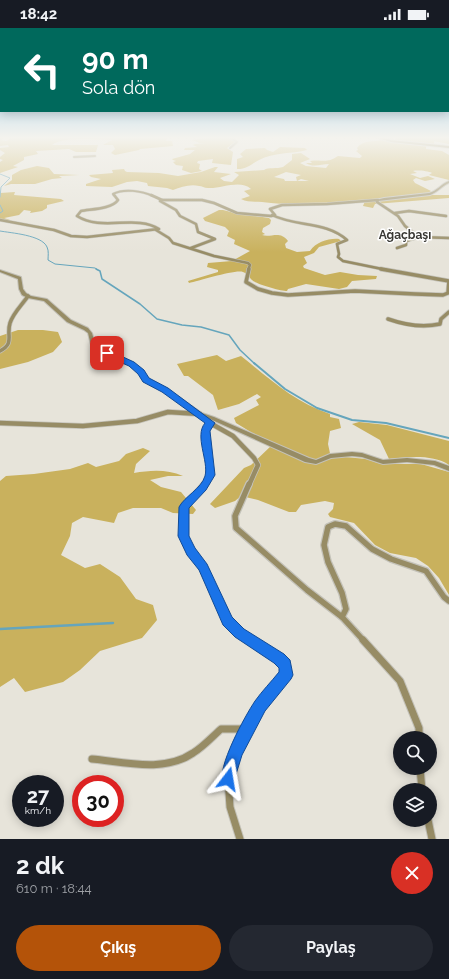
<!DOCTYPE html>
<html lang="tr">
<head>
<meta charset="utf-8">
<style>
	:root { --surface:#171b24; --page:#242831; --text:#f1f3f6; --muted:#9ea1a6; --accent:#b45309 }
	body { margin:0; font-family:Raleway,sans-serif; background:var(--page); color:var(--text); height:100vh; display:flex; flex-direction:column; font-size:15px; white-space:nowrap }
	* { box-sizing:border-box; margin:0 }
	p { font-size:13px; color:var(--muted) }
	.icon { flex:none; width:22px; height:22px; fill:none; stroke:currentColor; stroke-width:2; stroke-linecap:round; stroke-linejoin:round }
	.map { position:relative; height:811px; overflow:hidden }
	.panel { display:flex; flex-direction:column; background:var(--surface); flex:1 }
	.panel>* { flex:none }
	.guide { position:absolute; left:0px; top:0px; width:449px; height:84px; box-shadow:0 2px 10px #0003; background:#00695c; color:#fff; overflow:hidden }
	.fabs { position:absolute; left:393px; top:703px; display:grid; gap:8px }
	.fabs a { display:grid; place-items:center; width:44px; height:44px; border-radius:50%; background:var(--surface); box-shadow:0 2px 10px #0003; font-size:20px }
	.speed { position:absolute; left:12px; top:747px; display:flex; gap:8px; font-size:20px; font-weight:700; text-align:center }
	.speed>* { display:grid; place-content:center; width:52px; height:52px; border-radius:50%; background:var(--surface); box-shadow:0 2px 10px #0003; line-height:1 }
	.speed small { font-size:10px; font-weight:400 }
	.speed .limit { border:6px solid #d22; background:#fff; color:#111 }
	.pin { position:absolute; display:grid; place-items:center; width:34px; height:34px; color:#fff; margin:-17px; border-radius:8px; box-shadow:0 2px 6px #0006 }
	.me { position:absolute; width:44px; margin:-22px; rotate:14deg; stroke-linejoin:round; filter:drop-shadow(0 0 3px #0008) }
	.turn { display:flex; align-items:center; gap:14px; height:84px; padding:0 16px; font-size:18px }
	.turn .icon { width:52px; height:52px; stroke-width:2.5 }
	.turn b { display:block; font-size:28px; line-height:34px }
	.round { display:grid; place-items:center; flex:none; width:42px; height:42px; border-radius:21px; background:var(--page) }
	.summary { display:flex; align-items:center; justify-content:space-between; height:68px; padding:0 16px }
	h1 { font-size:24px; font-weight:700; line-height:30px }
	.cta { display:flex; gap:8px; margin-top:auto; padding:8px 16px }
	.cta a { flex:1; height:46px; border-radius:24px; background:var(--accent); color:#fff; font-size:16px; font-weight:700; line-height:46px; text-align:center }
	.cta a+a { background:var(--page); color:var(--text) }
	.status { display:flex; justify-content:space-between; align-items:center; height:28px; padding:0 20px; background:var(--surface); direction:ltr }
	.status svg { height:11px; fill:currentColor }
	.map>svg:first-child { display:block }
</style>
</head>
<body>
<div class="status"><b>18:42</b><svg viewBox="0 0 49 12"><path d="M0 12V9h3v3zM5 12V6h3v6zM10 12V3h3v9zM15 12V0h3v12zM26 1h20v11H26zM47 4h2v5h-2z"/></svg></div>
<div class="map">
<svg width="449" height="811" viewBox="0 0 449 811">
	<rect width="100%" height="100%" fill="#e7e4da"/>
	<g fill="#c9b15d" fill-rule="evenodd">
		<path d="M0,110h3l-2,2 5,1 6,-3h155l-1,3h6l1,5 -33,3 -1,1 -24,5 -4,-2 4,-4 -2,-4h-10l9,-5c-15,0 -49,-4 -60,5h46l-2,7h-20l-7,-3 -33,2 2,3 -14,3v3l-11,6 5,1 -18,6v-11l3,-2 -3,-1v-2l5,-4 -5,-3v-2l9,-1 -1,-2 -8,1z"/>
		<polygon points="207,110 231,110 235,114 227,120 233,124 231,137 212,135 213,131 198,133 197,135 200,136 199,141 202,143 191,145 182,142 183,138 176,137 173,134 176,133 173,132 172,131 190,126 195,122 184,122 185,120 197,119 193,117 195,116 207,115 200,115 192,112"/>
		<polygon points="396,110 449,110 449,116 434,113 434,116 432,116 398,113 395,113"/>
		<path d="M382,112l44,6v3l16,2 7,4v25l-20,-5 3,-2c-4,-2 -15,-3 -19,-2l4,2 -7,1 10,4 8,-2 7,3 -10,2 -9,-3 -3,2 2,3 16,8 -4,3 2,1h20v3l-74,6 -2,4 -10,-2 2,-5c-34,2 -69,6 -103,1 -7,-1 -14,1 -21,-3l9,-3 -6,-5 7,-2c-11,-10 -30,0 -43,-1 -4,0 -6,-2 -9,-2 -9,-2 -18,1 -26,4l-6,-2 -19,-2 -1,-3 -10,-2 -10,1 -15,5 -26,-1v-2l15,-5 -10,-2 -2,-2 24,-2 -1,-3 12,-1 1,2 2,1 32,1 19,3 23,-4 14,-5h3l-4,5 17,2 -11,4 4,3 8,1 7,-7 -5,-3 30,-2c4,-3 13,-1 19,-3 3,-2 6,-5 9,-7v-6l9,-1 9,6 -10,4 6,3 20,2 3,-4c-8,0 -16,4 -23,-1h6l-2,-2c13,-2 16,3 28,-5l22,2 2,-2 -6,-5 2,-1 -1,-2c5,-8 16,-6 25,-8zM286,144l15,3 -5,2 1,4 4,-2 8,2h-24l-1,-2 -10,-2z"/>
		<path d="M280,119l25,1 2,2c-15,4 -34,2 -48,10 -8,4 -12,9 -22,9v-10l6,-2 -3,-3 6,-5 19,-1 2,2 6,2z"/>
		<polygon points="37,138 49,140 54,146 79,147 59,148 62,150 52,151 35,156 11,156 4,158 12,152 12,147 21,142"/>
		<polygon points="15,164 14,167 61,171 64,173 47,177 47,180 42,183 30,185 31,183 24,182 19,187 4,190 10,192 5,194 0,193 0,165"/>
		<path d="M219,182h4l12,3 34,5 2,2 -1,4 -7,4 -1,4 3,2 -3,1c9,3 18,-5 26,6l-3,3 1,4 11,4 13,-1c6,-9 19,-13 29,-12l2,2 -22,6 -5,6 -10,4 3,6 -4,3 1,2 21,7 15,-3 18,3 19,1 -1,3 -24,2 -5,6 -8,2 -33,-5 -18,5 -1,2c-6,0 -31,-7 -35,-11 -3,-3 -4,-6 -9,-8 -7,-3 -44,9 -54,11l-1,-2 30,-9v-2l-11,-3 1,-4 24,-2 18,-10 -16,-7 1,-4 -8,-4 2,-5 -4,-4 -20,-6 -2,-3z"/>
		<polygon points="18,302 43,302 58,304 62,314 53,324 28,334 0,341 0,308"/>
		<path d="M217,327l9,6 15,-5c29,23 53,46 89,58v3l9,2 2,9 -11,3 -2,13 3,14 14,-1 21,2 15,5h40l28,8v123l-10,-17 -11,-12 -12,-8 -26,-5 -15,-8 -21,-22 -24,-6 -2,-3 5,-5 1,-6 -9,-2 -24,4 -5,7h-7l-31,-12 -17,-4 -6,5 -20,7 -5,-4 34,-36 7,-3 21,-20 -36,-22 -2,-5 25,-13 -3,-5 5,-3 -4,-3 -18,10 -21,6 -5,-15 -25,-19h-4l-7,-12z"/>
		<path d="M359,394l28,3 62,16v24c-16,-11 -42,-8 -60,-6l-9,-19 -28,-16z"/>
		<path d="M143,420l7,3 -14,13 -2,9c17,-3 33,-4 49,3h-15l-18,4 11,7 20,5 15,18 -3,4 -20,-1 -12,-5h-28l-15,5 -4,10 -31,-6 -11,6 -2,13 -9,19 24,13 15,-4 20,13 16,22 17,6 4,15 -15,18 -42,13 -20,19 -17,12 -38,10 -11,-14 -14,9v-206l6,-5 28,-2 36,-5 18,-6 8,4 23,-6 7,-7z"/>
	</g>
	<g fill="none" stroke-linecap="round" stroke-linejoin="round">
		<g stroke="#65a5bc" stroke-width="1">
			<polyline points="0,146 10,150 1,159 0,169"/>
			<polyline points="0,177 3,183 0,185"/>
			<path d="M0,203c11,2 42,4 47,16 2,4 1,9 1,13l7,4 40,4 3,2"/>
		</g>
		<polyline stroke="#65a5bc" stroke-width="1.5" points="96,241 100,243 102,251 140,276 157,291 182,297 201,299 229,307 240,322 255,336"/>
		<polyline stroke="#65a5bc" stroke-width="2" points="254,335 285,361 317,380 352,392 386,395 449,410"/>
		<polyline stroke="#65a5bc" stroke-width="2.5" points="0,601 113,595"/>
		<g stroke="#c4c2b9" stroke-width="3">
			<g id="minor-far5">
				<polyline points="230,120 237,114 231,110"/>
				<polyline points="74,129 95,128"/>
				<path d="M115,168l-2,-2c11,-6 29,-3 40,2"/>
			</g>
		</g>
		<g stroke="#c4c2b9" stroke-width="3.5">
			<g id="minor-far4">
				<polyline points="151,167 162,172 202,172 214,175 237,185 271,188 275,187 270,181 282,177 327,176 378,172 377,174 398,188 405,198 419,209"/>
				<polyline points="162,172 160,173 176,182 180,188 196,196 198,204 215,211 191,220"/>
				<polyline points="395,185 409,183 446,188"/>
				<path d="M272,187c24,12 54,6 75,25l-10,4 2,10 -1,3 5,4 44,9"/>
				<path d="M0,192l54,10 17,6 16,1 72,-8c-23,-15 -57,3 -82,-13l4,-5c10,-2 31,-2 37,-11l-4,-5"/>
				<polyline points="156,202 169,210 173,215 214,228 248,235 250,237 248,242"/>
				<polyline points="397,220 406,217 406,213 419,209 449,210"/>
			</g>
		</g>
		<g stroke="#c4c2b9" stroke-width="5">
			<g id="minor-far3">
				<polyline points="249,241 246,254 258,261 272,265 288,267 355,263 415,266 443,267 448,265 449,253 381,241"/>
				<path d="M388,291c17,6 34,9 52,5l1,-5 8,-7"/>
				<path d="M0,323c15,-8 6,-15 10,-28 3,-10 12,-18 18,-27"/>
			</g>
		</g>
		<g stroke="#c4c2b9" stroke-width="6">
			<g id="minor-far2">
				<polyline points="0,395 83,398 137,393 168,384 200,386 210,395 233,408 254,430 258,437 249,457"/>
				<polyline points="204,457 210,447 205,403 206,399 210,395"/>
			</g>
		</g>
		<g stroke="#c4c2b9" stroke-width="8">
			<g id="minor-far1">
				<polyline points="205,456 184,479 183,508 191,523 203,539 227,593 240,605 251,613"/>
				<polyline points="249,456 235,488 236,500 307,562 342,589 364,613"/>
				<polyline points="342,589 346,581 342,565 328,534 324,517 328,499 335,496 346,498 372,521 391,531 426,543 444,569 449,573"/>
			</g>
		</g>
		<g stroke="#c4c2b9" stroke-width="9">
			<g id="minor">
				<polyline points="363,612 400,653 419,700 419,710"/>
				<path d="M92,731c32,3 72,14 101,-6 10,-6 19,-16 28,-24h27"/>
				<polyline points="420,740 422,762"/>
				<polyline points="428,792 432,811"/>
				<polyline points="240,811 230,779 228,751 235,725 260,678 286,647 285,637 279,631 250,612"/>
			</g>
		</g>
		<g stroke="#c4c2b9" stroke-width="2">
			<g id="tertiary">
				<path d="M449,153v2c-7,3 -11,9 -19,12l-52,6 -2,-1 8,-2 45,-5c8,-2 12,-9 20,-12z"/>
				<polygon points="0,242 21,249 23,261 26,265 31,268 47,271 71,292 88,300 92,305 95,316 99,319 133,335 143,343 148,351 167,361 202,385 214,389 309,430 316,432 330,426 352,424 362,425 383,432 407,430 435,433 449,438 449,443 434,437 407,434 383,436 362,429 352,428 331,430 316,436 305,434 210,391 198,387 163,363 144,353 139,345 129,337 95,321 91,317 88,305 84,302 67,294 44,273 28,270 22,267 19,261 18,251 0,244"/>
			</g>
		</g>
		<g stroke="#c4c2b9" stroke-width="2">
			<polygon id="secondary" points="384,110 391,112 449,118 449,120 391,114 378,110"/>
		</g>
		<use href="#minor-far5" stroke="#978c65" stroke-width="2"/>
		<use href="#minor-far4" stroke="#978c65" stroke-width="2.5"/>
		<use href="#minor-far3" stroke="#978c65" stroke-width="3.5"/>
		<use href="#minor-far2" stroke="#978c65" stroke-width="4.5"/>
		<use href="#minor-far1" stroke="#978c65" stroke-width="5.5"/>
		<use href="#minor" stroke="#978c65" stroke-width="7"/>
		<use href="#tertiary" fill="#978c65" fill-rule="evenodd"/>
		<use href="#secondary" fill="#726121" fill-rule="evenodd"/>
	</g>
	<linearGradient id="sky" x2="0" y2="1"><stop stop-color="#7bc1ee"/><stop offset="0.49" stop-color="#f4f3ee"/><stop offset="1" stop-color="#f4f3ee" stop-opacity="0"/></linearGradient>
	<rect width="449" height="224" fill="url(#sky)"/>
	<path fill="#1a73e8" stroke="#114b97" d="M104,323h6l24,11 10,8 5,8 19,10 47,35 -5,8 5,44 -9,15 -17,18v28l6,12 12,16 25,53 12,12 40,25 6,6 3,15 -2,4 -26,32 -23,44 -9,29 -5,3 -5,-3c-7,-16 22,-68 32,-83 7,-10 16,-19 24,-29v-4l-5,-5 -39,-26 -12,-12 -24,-55 -12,-15 -9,-19 1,-29c6,-11 22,-18 26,-31 4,-15 -11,-40 0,-53l-43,-31 -19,-10 -5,-8 -9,-8 -25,-11z"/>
	<g text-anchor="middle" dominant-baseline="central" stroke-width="3" stroke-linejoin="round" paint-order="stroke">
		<g font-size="12" font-weight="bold" fill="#393834" stroke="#fff">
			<text x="405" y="207">Ağaçbaşı</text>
		</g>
	</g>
</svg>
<div class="fabs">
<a><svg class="icon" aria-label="search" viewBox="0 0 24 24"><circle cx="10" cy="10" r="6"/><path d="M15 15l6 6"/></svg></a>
<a><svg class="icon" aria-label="layers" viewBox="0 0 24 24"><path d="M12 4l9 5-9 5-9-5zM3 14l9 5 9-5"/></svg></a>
</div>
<div class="speed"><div>27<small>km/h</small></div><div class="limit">30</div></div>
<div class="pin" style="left:107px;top:325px;background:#d93025"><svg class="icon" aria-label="arrive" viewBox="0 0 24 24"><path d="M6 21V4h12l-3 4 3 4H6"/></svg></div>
<svg class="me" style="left:228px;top:751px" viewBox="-20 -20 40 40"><path d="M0-17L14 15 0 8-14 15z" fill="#1a73e8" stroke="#fff" stroke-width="4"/></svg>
<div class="guide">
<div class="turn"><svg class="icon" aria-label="left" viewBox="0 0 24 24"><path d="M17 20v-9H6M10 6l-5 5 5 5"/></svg><div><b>90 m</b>Sola dön</div></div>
</div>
</div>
<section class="panel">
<div class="summary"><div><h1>2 dk</h1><p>610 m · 18:44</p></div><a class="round" style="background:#d93025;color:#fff"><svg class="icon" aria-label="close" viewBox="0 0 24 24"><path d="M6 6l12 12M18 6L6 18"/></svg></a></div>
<div class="cta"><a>Çıkış</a><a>Paylaş</a></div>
</section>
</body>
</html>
